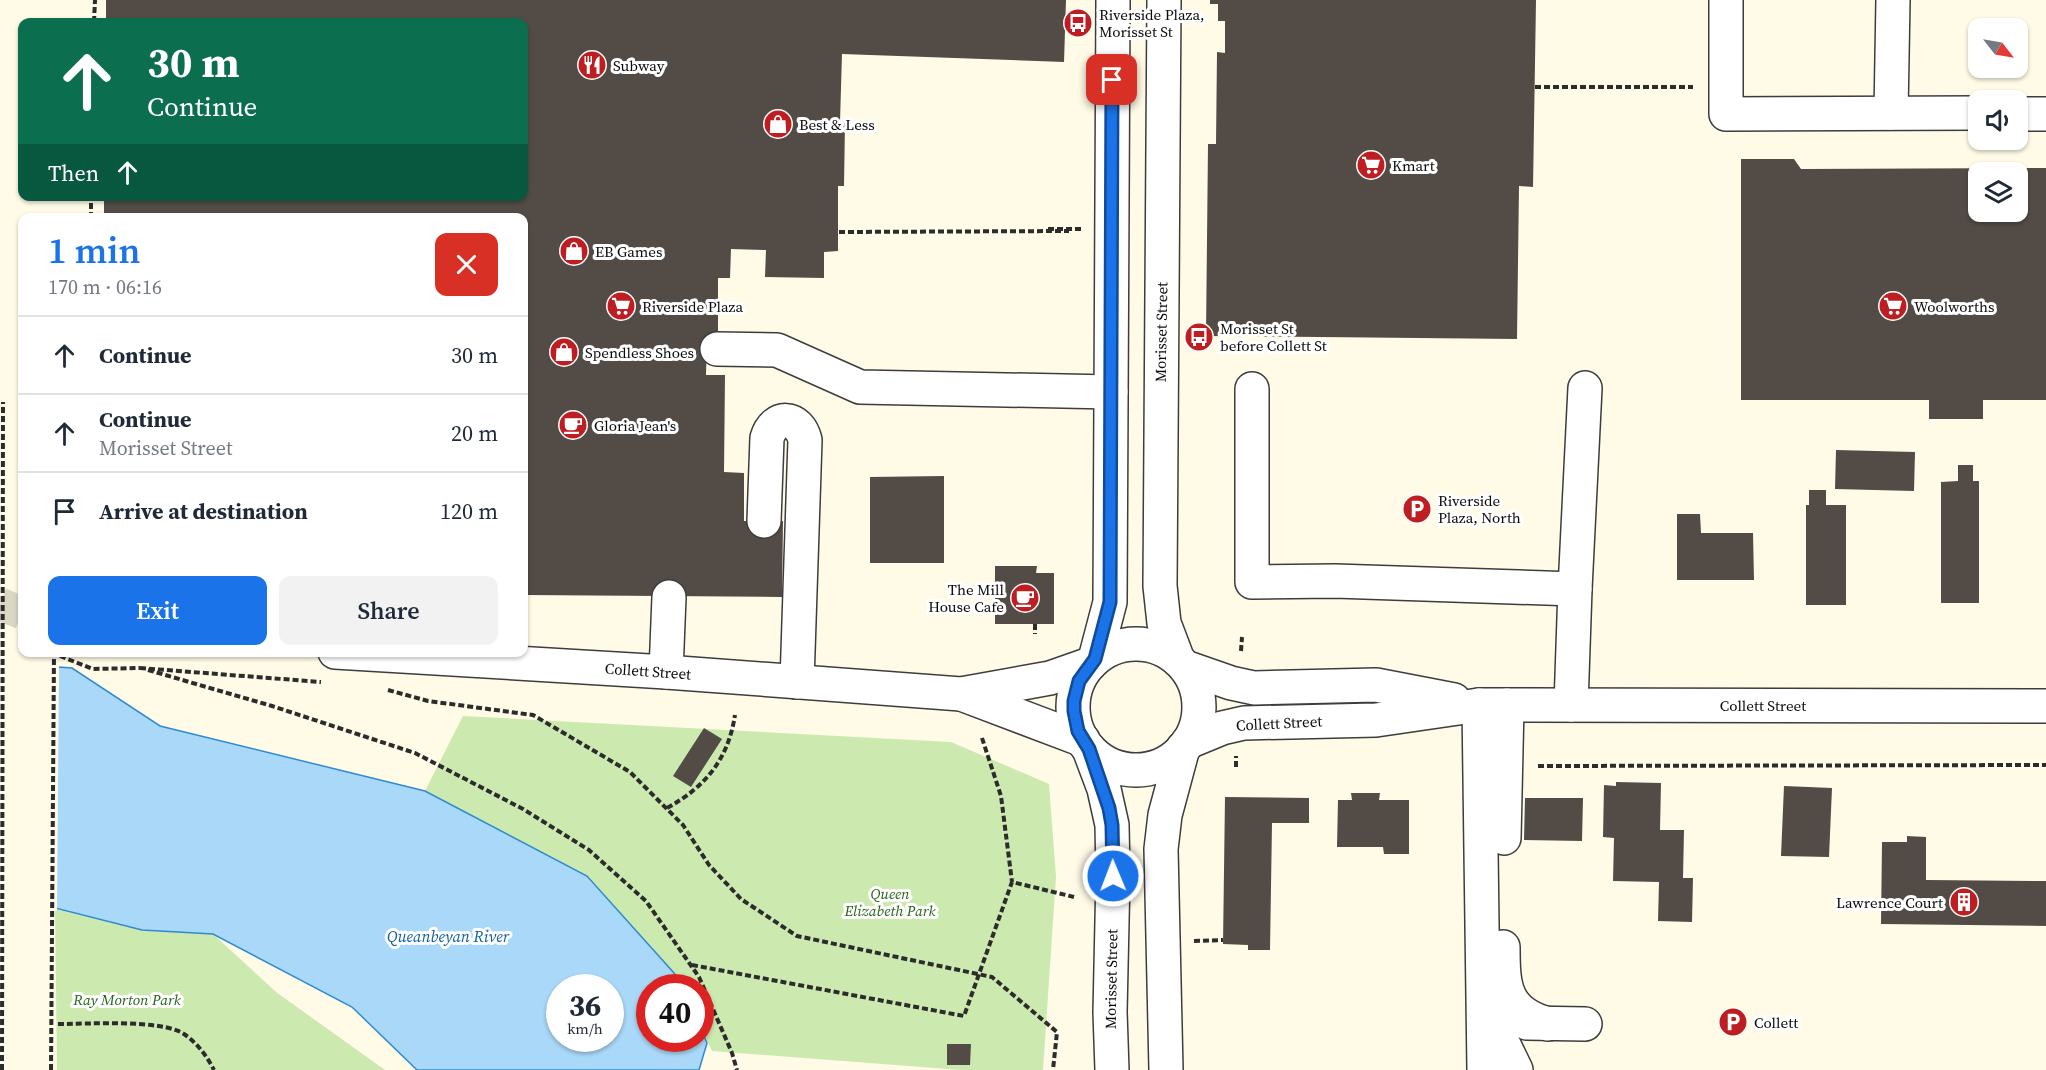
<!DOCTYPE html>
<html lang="en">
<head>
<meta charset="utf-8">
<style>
	:root { --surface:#fff; --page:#f2f2f3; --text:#1f2937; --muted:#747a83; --line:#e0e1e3; --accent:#1a73e8 }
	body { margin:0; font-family:"Source Serif 4",serif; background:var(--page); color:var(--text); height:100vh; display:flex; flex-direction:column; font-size:22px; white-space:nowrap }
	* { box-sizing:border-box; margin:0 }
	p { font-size:20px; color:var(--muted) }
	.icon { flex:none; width:33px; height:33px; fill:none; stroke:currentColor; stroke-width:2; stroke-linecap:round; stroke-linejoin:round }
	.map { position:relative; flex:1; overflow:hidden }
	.panel { position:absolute; left:18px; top:213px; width:510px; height:444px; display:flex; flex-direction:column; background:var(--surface); border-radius:12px; box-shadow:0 2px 4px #0004 }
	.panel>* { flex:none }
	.top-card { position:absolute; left:18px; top:18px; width:510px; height:183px; border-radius:12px; box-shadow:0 2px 4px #0004; background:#0b6e4f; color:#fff; overflow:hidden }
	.needle { width:39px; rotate:121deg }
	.tools { position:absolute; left:1968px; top:18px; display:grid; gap:12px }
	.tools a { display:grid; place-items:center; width:60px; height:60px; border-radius:12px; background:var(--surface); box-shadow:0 2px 4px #0004; font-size:30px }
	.speed { position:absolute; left:546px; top:974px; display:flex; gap:12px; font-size:30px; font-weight:700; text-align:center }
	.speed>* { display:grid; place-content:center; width:78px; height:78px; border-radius:50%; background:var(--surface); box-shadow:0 2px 4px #0004; line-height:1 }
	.speed small { font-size:15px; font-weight:400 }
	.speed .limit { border:9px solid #d22; background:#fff; color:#111 }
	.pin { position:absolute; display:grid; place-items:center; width:51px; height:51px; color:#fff; margin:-26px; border-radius:12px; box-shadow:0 3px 9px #0006 }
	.me { position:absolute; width:66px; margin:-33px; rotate:359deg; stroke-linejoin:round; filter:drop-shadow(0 0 4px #0008) }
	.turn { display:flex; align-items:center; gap:21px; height:126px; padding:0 30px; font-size:27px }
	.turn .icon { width:78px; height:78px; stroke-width:2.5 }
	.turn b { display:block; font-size:42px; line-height:51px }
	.then { display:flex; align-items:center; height:57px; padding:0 30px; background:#0003; gap:12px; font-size:22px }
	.round { display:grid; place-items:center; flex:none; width:63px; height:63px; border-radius:12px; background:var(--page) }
	.headline { display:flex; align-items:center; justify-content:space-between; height:102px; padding:0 30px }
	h1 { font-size:36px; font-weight:600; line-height:45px; color:var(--accent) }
	.primary-button { display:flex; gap:12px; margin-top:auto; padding:12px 30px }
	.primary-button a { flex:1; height:69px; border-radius:12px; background:var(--accent); color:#fff; font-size:24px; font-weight:600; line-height:69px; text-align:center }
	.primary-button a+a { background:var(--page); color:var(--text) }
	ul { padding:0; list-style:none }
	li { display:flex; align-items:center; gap:18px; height:78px; padding:0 30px; border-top:2px solid var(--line) }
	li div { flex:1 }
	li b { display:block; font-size:22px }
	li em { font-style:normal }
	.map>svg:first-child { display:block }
</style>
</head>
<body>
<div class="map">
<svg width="2046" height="1070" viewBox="0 0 2046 1070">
	<rect width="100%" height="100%" fill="#fffbe6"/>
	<g fill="#cce9b0">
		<polygon points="463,716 951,742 1049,784 1056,877 1043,1070 961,1070 712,1051 701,1027 700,987 681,987 674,973 587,876 425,791"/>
		<polygon points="55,908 142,930 213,934 276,992 385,1070 57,1070"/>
	</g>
	<path fill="#a9d8f8" stroke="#2e8bd1" stroke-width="1.5" fill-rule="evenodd" d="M0,663l72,5 88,58 265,65 162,85 87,97 7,14h-31v51h50l1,-9 6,14 -8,27h-282l-65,-63 -139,-73 -71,-4 -87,-22zM560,987h50v51h-50z"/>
	<polygon fill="#fffbe6" points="0,660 59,665 57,911 0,909"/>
	<g fill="#524b46" fill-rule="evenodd">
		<polygon points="106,0 1066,0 1064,62 842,54 840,122 845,122 844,186 838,186 838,251 824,252 824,278 765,277 766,250 731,249 730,278 718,278 718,335 707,334 706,375 725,375 724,472 744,473 744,521 783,521 782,597 524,595 524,218 104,218 104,196 524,196 524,22 106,22"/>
		<polygon points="1210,0 1536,0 1533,187 1519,186 1517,339 1206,336 1208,144 1216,144 1217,52 1225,53 1225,21 1218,21 1218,4 1210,4"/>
		<path d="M1741,159h53l7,10 245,-1v232h-63v19h-54v-19h-188zM1978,172h40v40h-40z"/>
		<polygon points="1836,450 1915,452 1914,491 1835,489"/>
		<polygon points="1958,465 1973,465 1973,481 1979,481 1979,603 1941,603 1941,482 1958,481"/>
		<polygon points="944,476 944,563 870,563 870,477"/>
		<polygon points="1809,490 1826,490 1826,505 1846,505 1846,605 1806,605 1806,505 1809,505"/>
		<polygon points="1677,514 1700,514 1701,533 1753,533 1754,580 1677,580"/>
		<polygon points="995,566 1037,566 1036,573 1054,573 1054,624 995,624"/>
		<polygon points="704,728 722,739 691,787 673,776"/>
		<polygon points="1616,782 1661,783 1660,830 1684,830 1683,878 1693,878 1692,922 1658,921 1659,882 1613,881 1614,838 1603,837 1604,785 1616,786"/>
		<polygon points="1784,786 1832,788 1829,857 1781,856"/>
		<polygon points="1351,793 1380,793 1379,800 1409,800 1409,854 1384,854 1383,847 1337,847 1338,800 1352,800"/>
		<polygon points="1225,797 1309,798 1309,823 1272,823 1270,950 1248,950 1248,945 1223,944"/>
		<polygon points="1525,798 1583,798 1582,841 1524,840"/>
		<polygon points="1907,836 1926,837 1926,880 2046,881 2046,926 1881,924 1882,842 1907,842"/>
		<polygon points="947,1044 971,1044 970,1065 947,1065"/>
	</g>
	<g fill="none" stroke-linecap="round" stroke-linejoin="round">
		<polyline stroke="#dad7c5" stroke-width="33" stroke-dasharray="33 16" stroke-linecap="butt" points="0,604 22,613"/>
		<g stroke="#3d3d3d" stroke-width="36">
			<g id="minor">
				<polyline points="1164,0 1160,586 1164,623 1178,660"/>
				<polyline points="1726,0 1726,114 1978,113"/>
				<polyline points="1891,113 1893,0"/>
				<polyline points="2018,114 2046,114"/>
				<polyline points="717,349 777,350 860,387 1111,392"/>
				<polyline points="1252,389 1252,582 1335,581 1575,589 1585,388"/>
				<path d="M764,521l3,-83c7,-24 32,-23 38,2l-8,242"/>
				<circle cx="1136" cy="707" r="63"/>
				<polyline points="335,652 666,672 961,694 1050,678 1090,664"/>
				<polyline points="1095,659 1110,602 1113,0"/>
				<polyline points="1185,667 1231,683 1254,688 1376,685 1454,700"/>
				<polyline points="666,672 669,597"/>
				<polyline points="964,695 1083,740"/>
				<polyline points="1479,705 1484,1070"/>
				<polyline points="1571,705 1575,589"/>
				<polyline points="1188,742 1222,728 1244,723 1376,720 1479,705 2046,706"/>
				<polyline points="1089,749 1104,789 1112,825 1113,876 1110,1012 1112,1070"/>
				<polyline points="1504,838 1507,705"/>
				<path d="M1503,947c0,38 1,65 45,77"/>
				<polyline points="1488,1012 1516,1070"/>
				<polyline points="1527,1023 1585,1024"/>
				<polyline points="1166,1070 1161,849 1165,815 1183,748"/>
			</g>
		</g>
		<g stroke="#2c2c2c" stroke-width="4" stroke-dasharray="6 3" stroke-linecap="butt">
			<polyline points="94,22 95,0"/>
			<polyline points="1535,87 1693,87"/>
			<polyline points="91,218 91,196"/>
			<polyline points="1048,229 1081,229"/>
			<polyline points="839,232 1069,231"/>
			<polyline points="1035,624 1035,634"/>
			<polyline points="1241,651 1242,637"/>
			<polyline points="60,656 93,669 140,668"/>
			<polyline points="140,668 321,682"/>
			<polyline points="148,670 272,706 415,753 523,809 589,850 646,901 699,977 732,1053 737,1070"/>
			<polyline points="388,690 428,701 533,715 630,772 683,825 709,865 741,899 797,936 992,977 1057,1032 1053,1070"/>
			<polyline points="982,738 1001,796 1012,882"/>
			<polyline points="1538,766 2046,765"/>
			<polyline points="1236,767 1236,756"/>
			<path d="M667,808c38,-21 61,-48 68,-93"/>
			<polyline points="1194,941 1223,940"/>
			<polyline points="692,965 964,1016 1012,882 1074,897"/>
			<path d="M58,1024c29,0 104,-5 126,10 13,9 23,22 30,36"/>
		</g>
		<use href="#minor" stroke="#fff" stroke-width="33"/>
		<g stroke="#2c2c2c" stroke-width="4" stroke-dasharray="6 3" stroke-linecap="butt">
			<polyline points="2,1070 3,402"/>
			<polyline points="51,1070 54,652"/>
		</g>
	</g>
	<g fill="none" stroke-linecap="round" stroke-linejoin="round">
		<g stroke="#114b97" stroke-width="15">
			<polyline id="route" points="1112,80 1110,602 1095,659 1079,681 1074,701 1074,711 1078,731 1089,749 1109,808 1112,825 1113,876"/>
		</g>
		<use href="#route" stroke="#1a73e8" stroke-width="10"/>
	</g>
	<defs>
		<g id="bus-disc" transform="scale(1.5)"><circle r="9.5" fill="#bd1e21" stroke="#fff"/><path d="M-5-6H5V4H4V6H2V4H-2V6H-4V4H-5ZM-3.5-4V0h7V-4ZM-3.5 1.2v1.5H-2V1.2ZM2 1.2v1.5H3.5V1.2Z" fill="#fff"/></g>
		<g id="restaurant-disc" transform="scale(1.5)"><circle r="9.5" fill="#bd1e21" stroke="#fff"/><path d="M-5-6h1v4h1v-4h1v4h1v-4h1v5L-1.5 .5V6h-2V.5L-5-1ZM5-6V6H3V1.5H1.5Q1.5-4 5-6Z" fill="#fff"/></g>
		<g id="shop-disc" transform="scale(1.5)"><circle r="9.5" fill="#bd1e21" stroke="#fff"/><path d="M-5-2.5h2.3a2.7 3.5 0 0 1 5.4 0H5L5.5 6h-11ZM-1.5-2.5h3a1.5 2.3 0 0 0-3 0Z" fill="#fff"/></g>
		<g id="supermarket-disc" transform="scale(1.5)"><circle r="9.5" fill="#bd1e21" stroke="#fff"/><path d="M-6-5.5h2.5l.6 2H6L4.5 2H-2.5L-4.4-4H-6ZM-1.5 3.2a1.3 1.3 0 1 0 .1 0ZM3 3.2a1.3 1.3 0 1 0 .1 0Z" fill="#fff"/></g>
		<g id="cafe-disc" transform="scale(1.5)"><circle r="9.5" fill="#bd1e21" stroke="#fff"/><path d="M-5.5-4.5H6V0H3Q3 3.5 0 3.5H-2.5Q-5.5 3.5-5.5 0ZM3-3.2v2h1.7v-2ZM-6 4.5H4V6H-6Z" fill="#fff"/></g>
		<g id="parking-disc" transform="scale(1.5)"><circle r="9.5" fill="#bd1e21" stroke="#fff"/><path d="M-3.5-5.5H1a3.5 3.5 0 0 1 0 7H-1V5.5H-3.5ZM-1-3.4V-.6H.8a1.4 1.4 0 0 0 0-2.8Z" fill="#fff"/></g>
		<g id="building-disc" transform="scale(1.5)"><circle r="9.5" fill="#bd1e21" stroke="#fff"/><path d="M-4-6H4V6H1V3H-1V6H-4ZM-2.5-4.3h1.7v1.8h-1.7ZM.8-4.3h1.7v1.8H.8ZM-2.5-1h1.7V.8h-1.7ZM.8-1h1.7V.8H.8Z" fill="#fff"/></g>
	</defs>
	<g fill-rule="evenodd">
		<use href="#bus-disc" x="1078" y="23"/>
		<use href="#restaurant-disc" x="592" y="65"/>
		<use href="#shop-disc" x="778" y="124"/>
		<use href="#supermarket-disc" x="1371" y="165"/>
		<use href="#shop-disc" x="574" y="251"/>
		<use href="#supermarket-disc" x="621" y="306"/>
		<use href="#supermarket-disc" x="1893" y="306"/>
		<use href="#bus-disc" x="1199" y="337"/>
		<use href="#shop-disc" x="564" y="352"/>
		<use href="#cafe-disc" x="573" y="425"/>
		<use href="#parking-disc" x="1417" y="509"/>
		<use href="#cafe-disc" x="1025" y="598"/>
		<use href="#building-disc" x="1964" y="902"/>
		<use href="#parking-disc" x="1733" y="1022"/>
	</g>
	<g text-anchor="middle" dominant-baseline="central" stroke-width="6" stroke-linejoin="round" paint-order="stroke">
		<g font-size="15" fill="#0a0a0a" stroke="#fff" text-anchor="start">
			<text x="1099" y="14">Riverside Plaza,<tspan x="1099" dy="17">Morisset St</tspan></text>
			<text x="613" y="65">Subway</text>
			<text x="799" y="124">Best &amp; Less</text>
			<text x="1392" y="165">Kmart</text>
			<text x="595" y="251">EB Games</text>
			<text x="642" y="306">Riverside Plaza</text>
			<text x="1914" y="306">Woolworths</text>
			<text x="1220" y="328">Morisset St<tspan x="1220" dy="17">before Collett St</tspan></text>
			<text x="585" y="352">Spendless Shoes</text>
			<text x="594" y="425">Gloria Jean's</text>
			<text x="1438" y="500">Riverside<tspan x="1438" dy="17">Plaza, North</tspan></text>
			<text x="1004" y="589" text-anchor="end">The Mill<tspan x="1004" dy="17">House Cafe</tspan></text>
			<text x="1943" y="902" text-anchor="end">Lawrence Court</text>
			<text x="1754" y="1022">Collett</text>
		</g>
		<g font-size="15" fill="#0a0a0a" stroke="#fff">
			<text transform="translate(1161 332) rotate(-89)">Morisset Street</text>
			<text transform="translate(648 671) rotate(4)">Collett Street</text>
			<text x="1763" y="705">Collett Street</text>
			<text transform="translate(1279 723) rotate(-3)">Collett Street</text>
			<text transform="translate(1111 979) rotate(-89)">Morisset Street</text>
		</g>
		<g font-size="15" font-style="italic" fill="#266219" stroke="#fff">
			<text x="890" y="893">Queen<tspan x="890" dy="17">Elizabeth Park</tspan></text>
			<text x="127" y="999">Ray Morton Park</text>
		</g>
		<g font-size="16" font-style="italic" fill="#115c9e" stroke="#fff">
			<text x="448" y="936">Queanbeyan River</text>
		</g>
	</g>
</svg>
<div class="tools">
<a><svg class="needle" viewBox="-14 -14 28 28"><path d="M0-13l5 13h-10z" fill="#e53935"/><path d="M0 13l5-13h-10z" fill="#747a83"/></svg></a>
<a><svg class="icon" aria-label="sound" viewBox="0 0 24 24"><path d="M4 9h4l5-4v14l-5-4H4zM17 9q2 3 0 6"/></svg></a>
<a><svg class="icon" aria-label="layers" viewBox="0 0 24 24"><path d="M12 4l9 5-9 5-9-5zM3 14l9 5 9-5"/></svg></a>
</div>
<div class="speed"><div>36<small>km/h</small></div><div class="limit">40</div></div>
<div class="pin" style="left:1112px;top:80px;background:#d93025"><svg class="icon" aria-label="arrive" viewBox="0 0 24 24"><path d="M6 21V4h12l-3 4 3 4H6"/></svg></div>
<svg class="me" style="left:1113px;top:876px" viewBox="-20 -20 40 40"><circle r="17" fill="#1a73e8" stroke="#fff" stroke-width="3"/><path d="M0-11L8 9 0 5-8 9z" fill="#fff"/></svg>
<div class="top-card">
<div class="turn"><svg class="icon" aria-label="ahead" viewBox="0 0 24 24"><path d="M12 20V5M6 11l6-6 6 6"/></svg><div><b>30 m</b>Continue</div></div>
<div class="then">Then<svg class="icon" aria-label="ahead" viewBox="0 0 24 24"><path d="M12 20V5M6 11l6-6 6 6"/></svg></div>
</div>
<section class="panel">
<div class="headline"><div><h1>1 min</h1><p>170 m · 06:16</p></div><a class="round" style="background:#d93025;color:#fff"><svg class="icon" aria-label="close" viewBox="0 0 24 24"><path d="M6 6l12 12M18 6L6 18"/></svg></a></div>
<ul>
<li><svg class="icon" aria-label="ahead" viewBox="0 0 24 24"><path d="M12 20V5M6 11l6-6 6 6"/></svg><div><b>Continue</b></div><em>30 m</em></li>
<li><svg class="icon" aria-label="ahead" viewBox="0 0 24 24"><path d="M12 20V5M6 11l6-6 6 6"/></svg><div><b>Continue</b><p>Morisset Street</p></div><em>20 m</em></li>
<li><svg class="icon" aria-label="arrive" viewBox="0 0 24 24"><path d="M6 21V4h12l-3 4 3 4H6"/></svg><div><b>Arrive at destination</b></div><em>120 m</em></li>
</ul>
<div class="primary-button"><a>Exit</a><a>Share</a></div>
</section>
</div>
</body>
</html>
